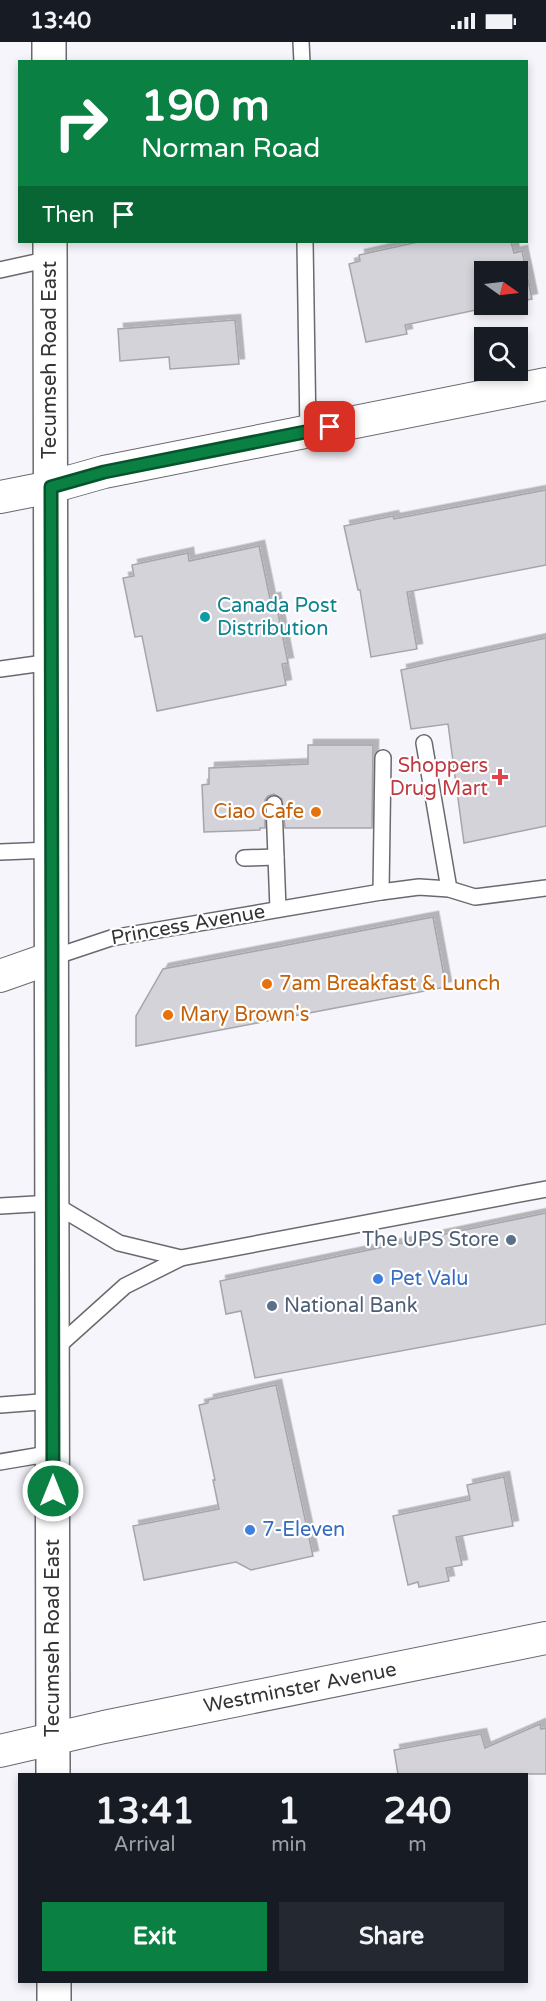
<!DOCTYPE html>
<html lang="en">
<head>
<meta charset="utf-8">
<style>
	:root { --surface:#171b24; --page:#242831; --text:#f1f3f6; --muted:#9ea1a6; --accent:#0b8043 }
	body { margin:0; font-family:"Varela Round",sans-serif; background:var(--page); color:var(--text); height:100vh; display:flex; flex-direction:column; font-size:22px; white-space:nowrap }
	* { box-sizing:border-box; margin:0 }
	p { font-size:20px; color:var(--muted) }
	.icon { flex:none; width:33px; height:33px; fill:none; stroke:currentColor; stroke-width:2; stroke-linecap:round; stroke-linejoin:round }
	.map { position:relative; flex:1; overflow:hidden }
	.sheet { position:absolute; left:18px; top:1731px; width:510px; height:210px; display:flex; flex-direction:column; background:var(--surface); border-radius:0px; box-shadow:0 3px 9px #0003 }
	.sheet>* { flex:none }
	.banner { position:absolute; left:18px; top:18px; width:510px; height:183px; border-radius:0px; box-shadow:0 3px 9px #0003; background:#0b8043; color:#fff; overflow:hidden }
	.needle { width:39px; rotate:104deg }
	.buttons { position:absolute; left:474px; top:219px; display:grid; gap:12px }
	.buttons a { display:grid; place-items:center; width:54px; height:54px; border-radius:0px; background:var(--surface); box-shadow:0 3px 9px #0003; font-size:30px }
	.pin { position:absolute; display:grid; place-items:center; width:51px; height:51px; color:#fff; margin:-26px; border-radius:12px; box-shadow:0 3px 9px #0006 }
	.me { position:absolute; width:66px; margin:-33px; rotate:0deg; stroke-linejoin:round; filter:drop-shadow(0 0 4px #0008) }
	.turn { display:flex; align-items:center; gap:21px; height:126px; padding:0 24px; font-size:27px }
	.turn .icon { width:78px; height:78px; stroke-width:2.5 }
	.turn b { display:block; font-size:42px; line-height:51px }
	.then { display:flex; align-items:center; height:57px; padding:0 24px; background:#0003; gap:12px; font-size:22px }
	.eta { display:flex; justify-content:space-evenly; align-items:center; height:102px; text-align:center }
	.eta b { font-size:36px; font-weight:700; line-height:42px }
	.button { display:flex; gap:12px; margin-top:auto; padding:12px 24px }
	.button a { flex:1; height:69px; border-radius:0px; background:var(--accent); color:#fff; font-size:24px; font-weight:700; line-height:69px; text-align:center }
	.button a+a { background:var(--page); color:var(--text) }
	.status { display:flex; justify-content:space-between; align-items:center; height:42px; padding:0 30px; background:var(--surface); direction:ltr }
	.status svg { height:16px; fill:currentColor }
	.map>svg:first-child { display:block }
</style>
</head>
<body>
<div class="status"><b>13:40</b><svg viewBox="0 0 49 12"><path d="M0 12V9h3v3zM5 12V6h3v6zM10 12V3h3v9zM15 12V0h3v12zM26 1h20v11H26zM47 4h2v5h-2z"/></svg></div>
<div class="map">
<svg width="546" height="1959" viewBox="0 0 546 1959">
	<defs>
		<filter id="shadow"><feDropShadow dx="5.5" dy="-5.5" stdDeviation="0" flood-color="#0004"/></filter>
	</defs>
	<rect width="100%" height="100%" fill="#f5f5fb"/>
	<g fill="#d4d3d9" stroke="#a5a5aa" stroke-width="1.5" filter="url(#shadow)">
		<polygon points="418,200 511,200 514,211 522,209 532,257 518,260 518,230 484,230 484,262 504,262 405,283 407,292 366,300 349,222 360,219 359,213"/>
		<polygon points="235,278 239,322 170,327 169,315 120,319 118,287"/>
		<polygon points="546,448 546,523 407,550 417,607 371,615 360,548 358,548 344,484 393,474 394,477"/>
		<polygon points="259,504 270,557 275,556 288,621 282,622 286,643 157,669 142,594 135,595 123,536 134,534 132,523 188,511 189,519"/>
		<polygon points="546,596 546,784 464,801 448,682 411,687 401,628"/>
		<polygon points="308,703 373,703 372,786 285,786 282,757 274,752 268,754 265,758 265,786 260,786 260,788 204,790 202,743 209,742 209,726 308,722"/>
		<polygon points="433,875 446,945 136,1004 136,974 163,927"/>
		<polygon points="546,1171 546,1282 255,1336 241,1269 226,1272 220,1239"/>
		<polygon points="276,1343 313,1514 251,1528 236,1520 144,1538 133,1484 219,1467 213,1438 215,1438 199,1363 208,1361 208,1358"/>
		<polygon points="504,1435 513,1484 456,1495 462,1523 446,1526 449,1539 419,1545 418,1540 408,1543 393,1474 470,1458 467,1443"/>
		<polygon points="540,1682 541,1687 546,1686 546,1732 398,1732 394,1708 481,1692 485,1706"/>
	</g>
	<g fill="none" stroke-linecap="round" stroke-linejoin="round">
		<g stroke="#6a696f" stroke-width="18">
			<g id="service">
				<polyline points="301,0 302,20"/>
				<polyline points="305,200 308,390"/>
				<polyline points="0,228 50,217"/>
				<polyline points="0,627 51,620"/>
				<polyline points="424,701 449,847"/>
				<polyline points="274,762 278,867"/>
				<polyline points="0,810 51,808"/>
				<polyline points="244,816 276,815"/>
				<polyline points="381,850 383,716"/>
				<polyline points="51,916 111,896 381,850 419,845 449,847 475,855 546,846"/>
				<polyline points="0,1164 52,1161 119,1201 181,1216"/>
				<polyline points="55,1307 125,1244 181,1216 546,1147"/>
				<polyline points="0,1363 53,1359"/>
				<polyline points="0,1420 53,1411"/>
			</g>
		</g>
		<g stroke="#6a696f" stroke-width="34">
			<g id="minor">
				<polyline points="0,455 51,445 104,430 546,342"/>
				<polyline points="0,934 51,916"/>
				<polyline points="0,1709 104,1685 546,1596"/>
			</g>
		</g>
		<g stroke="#6a696f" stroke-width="36">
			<g id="secondary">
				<polyline points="49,0 49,20"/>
				<polyline points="50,200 53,1732"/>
				<polyline points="54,1940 54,1959"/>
			</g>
		</g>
		<use href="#service" stroke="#fff" stroke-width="15"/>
		<use href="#minor" stroke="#fff" stroke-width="32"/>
		<use href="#secondary" stroke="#fff" stroke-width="33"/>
	</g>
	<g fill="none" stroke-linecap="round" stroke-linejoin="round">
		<g stroke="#07532c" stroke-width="15">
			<polyline id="route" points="53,1449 51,445 104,430 330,385"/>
		</g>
		<use href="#route" stroke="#0b8043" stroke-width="10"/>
	</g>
	<circle fill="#0f9aa8" stroke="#fff" stroke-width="2" cx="205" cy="575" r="6"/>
	<path fill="#e0444e" stroke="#fff" stroke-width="2" d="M497 726h6v6h6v6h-6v6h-6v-6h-6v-6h6z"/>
	<g fill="#e8710a" stroke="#fff" stroke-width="2">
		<circle cx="316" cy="770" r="6"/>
		<circle cx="267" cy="942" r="6"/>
		<circle cx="168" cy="973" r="6"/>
	</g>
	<g fill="#5c6f8a" stroke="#fff" stroke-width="2">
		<circle cx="511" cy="1198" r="6"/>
		<circle cx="272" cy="1264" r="6"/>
	</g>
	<g fill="#3f7fe0" stroke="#fff" stroke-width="2">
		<circle cx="378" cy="1237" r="6"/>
		<circle cx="250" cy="1488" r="6"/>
	</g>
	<g text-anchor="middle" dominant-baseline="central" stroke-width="4.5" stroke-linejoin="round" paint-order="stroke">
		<g font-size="20" fill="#343436" stroke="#fff">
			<text transform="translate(50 318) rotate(-90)">Tecumseh Road East</text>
			<text transform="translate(188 883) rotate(-10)">Princess Avenue</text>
			<text transform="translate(53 1596) rotate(-90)">Tecumseh Road East</text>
			<text transform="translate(300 1646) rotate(-11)">Westminster Avenue</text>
		</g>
		<g font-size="20" fill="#0d838f" stroke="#fff" text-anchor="start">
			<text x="217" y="564">Canada Post<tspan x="217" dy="23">Distribution</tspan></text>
		</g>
		<g font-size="20" fill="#be3a42" stroke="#fff" text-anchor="end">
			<text x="488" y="724">Shoppers<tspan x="488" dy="23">Drug Mart</tspan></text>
		</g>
		<g font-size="20" fill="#c56008" stroke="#fff" text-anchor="start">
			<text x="304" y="770" text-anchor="end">Ciao Cafe</text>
			<text x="279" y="942">7am Breakfast &amp; Lunch</text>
			<text x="180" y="973">Mary Brown's</text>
		</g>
		<g font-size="20" fill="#4e5e75" stroke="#fff" text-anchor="end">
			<text x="499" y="1198">The UPS Store</text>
			<text x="284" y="1264" text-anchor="start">National Bank</text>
		</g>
		<g font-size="20" fill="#366cbe" stroke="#fff" text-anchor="start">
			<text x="390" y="1237">Pet Valu</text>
			<text x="262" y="1488">7-Eleven</text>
		</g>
	</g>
</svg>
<div class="buttons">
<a><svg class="needle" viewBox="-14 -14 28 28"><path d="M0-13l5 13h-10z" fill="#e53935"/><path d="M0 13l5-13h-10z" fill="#9ea1a6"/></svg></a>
<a><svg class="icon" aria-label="search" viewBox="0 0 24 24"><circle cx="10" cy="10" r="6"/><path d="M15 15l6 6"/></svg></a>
</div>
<div class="pin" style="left:330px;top:385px;background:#d93025"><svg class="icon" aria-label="arrive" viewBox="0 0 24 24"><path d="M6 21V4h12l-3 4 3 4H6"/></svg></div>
<svg class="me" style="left:53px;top:1449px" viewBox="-20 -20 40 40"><circle r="17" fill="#0b8043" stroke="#fff" stroke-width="3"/><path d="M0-11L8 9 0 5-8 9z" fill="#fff"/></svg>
<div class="banner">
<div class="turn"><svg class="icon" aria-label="right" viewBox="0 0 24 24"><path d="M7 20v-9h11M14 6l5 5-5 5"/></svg><div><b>190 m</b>Norman Road</div></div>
<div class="then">Then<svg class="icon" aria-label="arrive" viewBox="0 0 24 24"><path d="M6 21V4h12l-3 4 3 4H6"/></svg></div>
</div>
<section class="sheet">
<div class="eta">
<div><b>13:41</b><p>Arrival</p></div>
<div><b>1</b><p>min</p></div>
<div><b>240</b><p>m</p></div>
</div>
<div class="button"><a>Exit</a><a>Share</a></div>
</section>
</div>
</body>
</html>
